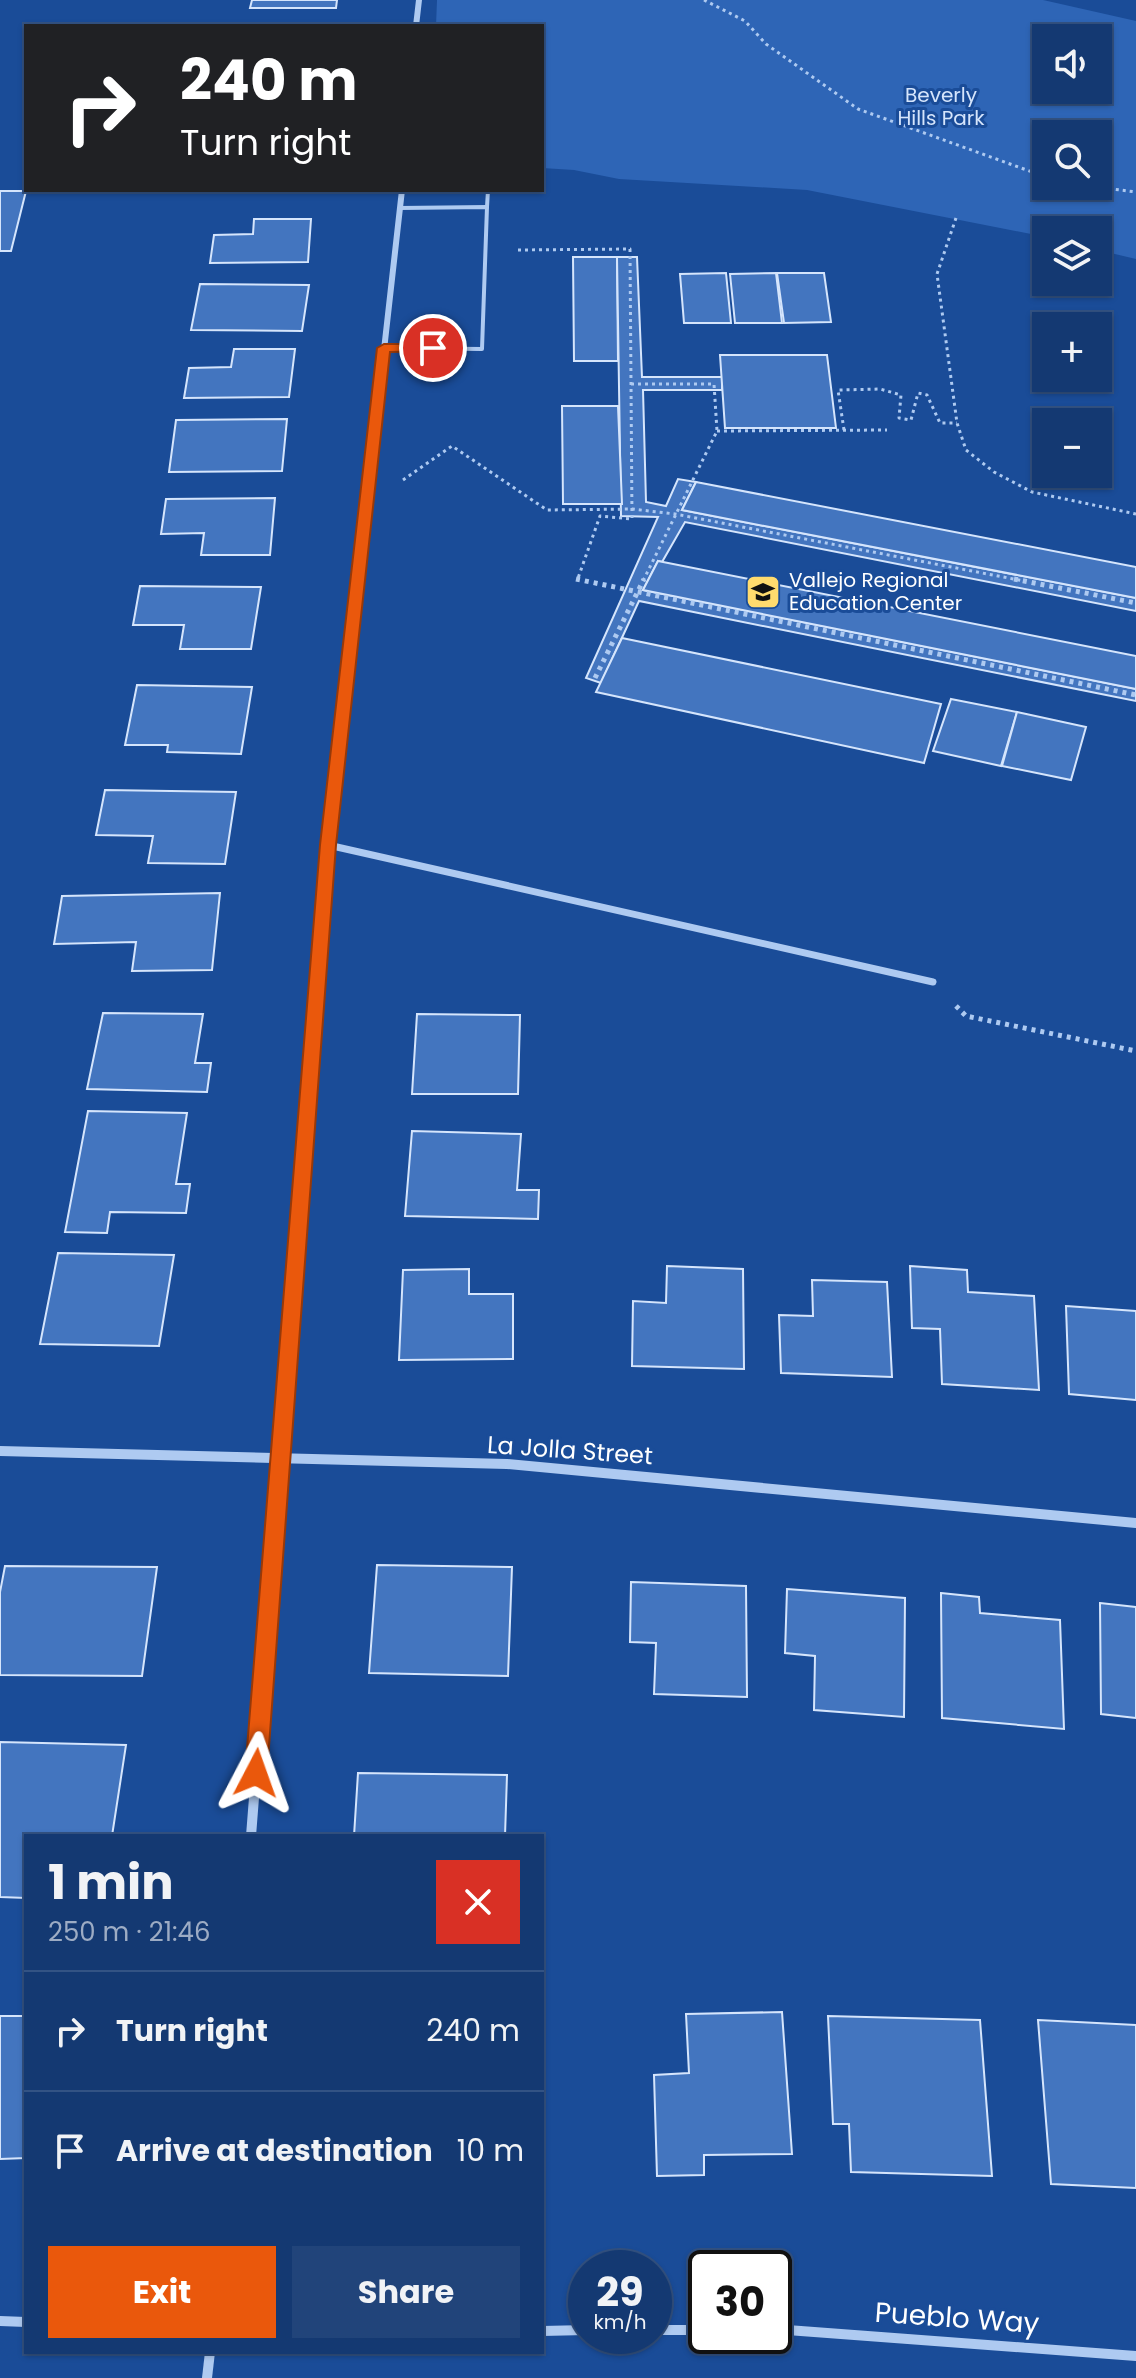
<!DOCTYPE html>
<html lang="en">
<head>
<meta charset="utf-8">
<style>
	:root { --surface:#143972; --page:#21447a; --text:#f1f3f6; --muted:#9dacc4; --line:#335384; --accent:#ea580c }
	body { margin:0; font-family:Poppins,sans-serif; background:var(--page); color:var(--text); height:100vh; display:flex; flex-direction:column; font-size:30px; white-space:nowrap }
	* { box-sizing:border-box; margin:0 }
	p { font-size:26px; color:var(--muted) }
	.icon { flex:none; width:44px; height:44px; fill:none; stroke:currentColor; stroke-width:2; stroke-linecap:round; stroke-linejoin:round }
	.map { position:relative; flex:1; overflow:hidden }
	.drawer { position:absolute; left:24px; top:1834px; width:520px; height:520px; display:flex; flex-direction:column; background:var(--surface); border-radius:0px; box-shadow:0 2px 6px #0004,0 0 0 2px var(--line) }
	.drawer>* { flex:none }
	.hud { position:absolute; left:24px; top:24px; width:520px; height:168px; border-radius:0px; box-shadow:0 2px 6px #0004,0 0 0 2px var(--line); background:#202124; color:#fff; overflow:hidden }
	.tools { position:absolute; left:1032px; top:24px; display:grid; gap:16px }
	.tools a { display:grid; place-items:center; width:80px; height:80px; border-radius:0px; background:var(--surface); box-shadow:0 2px 6px #0004,0 0 0 2px var(--line); font-size:40px }
	.speed { position:absolute; left:568px; top:2250px; display:flex; gap:16px; font-size:40px; font-weight:700; text-align:center }
	.speed>* { display:grid; place-content:center; width:104px; height:104px; border-radius:50%; background:var(--surface); box-shadow:0 2px 6px #0004,0 0 0 2px var(--line); line-height:1 }
	.speed small { font-size:20px; font-weight:400 }
	.speed .limit { border:4px solid #111; border-radius:12px; background:#fff; color:#111 }
	.pin { position:absolute; display:grid; place-items:center; width:68px; height:68px; color:#fff; margin:-34px; border:4px solid #fff; border-radius:50%; box-shadow:0 2px 8px #0007 }
	.me { position:absolute; width:88px; margin:-44px; rotate:4deg; stroke-linejoin:round; filter:drop-shadow(0 0 6px #0008) }
	.turn { display:flex; align-items:center; gap:28px; height:168px; padding:0 24px; font-size:36px }
	.turn .icon { width:104px; height:104px; stroke-width:2.5 }
	.turn b { display:block; font-size:56px; line-height:68px }
	.round { display:grid; place-items:center; flex:none; width:84px; height:84px; border-radius:0px; background:var(--page) }
	.headline { display:flex; align-items:center; justify-content:space-between; height:136px; padding:0 24px }
	h1 { font-size:48px; font-weight:700; line-height:60px }
	.cta { display:flex; gap:16px; margin-top:auto; padding:16px 24px }
	.cta a { flex:1; height:92px; border-radius:0px; background:var(--accent); color:#fff; font-size:32px; font-weight:700; line-height:92px; text-align:center }
	.cta a+a { background:var(--page); color:var(--text) }
	ul { padding:0; list-style:none }
	li { display:flex; align-items:center; gap:24px; height:120px; padding:0 24px; border-top:2px solid var(--line) }
	li div { flex:1 }
	li b { display:block; font-size:30px }
	li em { font-style:normal }
	.map>svg:first-child { display:block }
</style>
</head>
<body>
<div class="map">
<svg width="1136" height="2378" viewBox="0 0 1136 2378">
	<rect width="100%" height="100%" fill="#1a4c98"/>
	<path fill="#2e65b6" fill-rule="evenodd" d="M437,0h606l93,21v238l-38,-9v-20h-52v7l-239,-47 -188,-11 -45,-9 -32,-2v-142h-106zM1046,38h52v52h-52zM1098,134v52h-52v-52z"/>
	<g fill="#4375bf" stroke="#d5e5fc" stroke-width="2">
		<polygon points="252,0 337,0 336,8 250,8"/>
		<polygon points="0,191 26,191 11,251 0,251"/>
		<polygon points="254,219 311,219 308,262 210,263 214,235 253,234"/>
		<polygon points="573,257 617,257 618,361 574,361"/>
		<polygon points="617,257 637,257 642,377 722,377 722,390 643,390 646,502 666,506 678,479 696,482 682,510 1136,598 1136,611 685,522 662,562 658,561 643,590 1136,689 1136,701 639,601 601,683 586,678 658,517 621,516"/>
		<polygon points="726,273 731,323 684,323 680,274"/>
		<polygon points="776,273 782,323 735,323 730,274"/>
		<polygon points="777,273 824,273 831,322 784,323"/>
		<polygon points="200,284 309,285 302,331 191,330"/>
		<polygon points="234,349 295,349 289,397 184,398 189,368 231,367"/>
		<polygon points="720,355 827,355 836,428 725,428"/>
		<polygon points="562,406 618,406 622,504 563,504"/>
		<polygon points="287,419 282,471 169,472 176,420"/>
		<polygon points="696,482 1136,567 1136,598 682,510"/>
		<polygon points="275,498 270,555 201,555 204,533 161,534 166,499"/>
		<polygon points="658,561 1136,656 1136,689 643,590"/>
		<polygon points="140,586 261,587 251,649 180,649 184,625 133,625"/>
		<polygon points="622,638 941,704 924,763 596,692"/>
		<polygon points="137,685 252,687 241,754 167,752 168,745 125,745"/>
		<polygon points="951,699 1017,712 1001,766 933,751"/>
		<polygon points="1017,712 1086,727 1071,780 1002,766"/>
		<polygon points="105,790 236,792 225,864 148,863 153,836 96,835"/>
		<polygon points="220,893 212,970 132,971 136,942 54,944 62,896"/>
		<polygon points="103,1013 203,1014 195,1063 211,1063 207,1092 87,1089"/>
		<polygon points="417,1014 520,1015 518,1094 412,1094"/>
		<polygon points="88,1111 187,1113 176,1184 190,1184 186,1213 110,1212 107,1233 65,1232"/>
		<polygon points="412,1131 521,1134 517,1190 539,1190 538,1219 405,1216"/>
		<polygon points="58,1253 174,1255 159,1346 40,1344"/>
		<polygon points="667,1266 743,1269 744,1369 632,1366 633,1301 666,1303"/>
		<polygon points="910,1266 967,1270 968,1292 1034,1296 1039,1390 942,1384 940,1329 912,1328"/>
		<polygon points="469,1269 469,1294 513,1294 513,1359 399,1360 403,1270"/>
		<polygon points="812,1280 887,1282 892,1377 781,1373 779,1315 813,1316"/>
		<polygon points="1066,1306 1136,1311 1136,1400 1069,1394"/>
		<polygon points="377,1565 512,1567 508,1676 369,1673"/>
		<polygon points="5,1566 157,1567 142,1676 0,1675 0,1592"/>
		<polygon points="631,1582 746,1586 747,1697 654,1694 656,1643 630,1642"/>
		<polygon points="787,1589 905,1598 904,1717 814,1710 815,1656 785,1653"/>
		<polygon points="941,1593 979,1597 980,1613 1060,1620 1064,1729 942,1718"/>
		<polygon points="1100,1603 1136,1607 1136,1718 1101,1714"/>
		<polygon points="0,1742 126,1745 112,1836 26,1836 26,1898 0,1897"/>
		<polygon points="358,1773 507,1775 505,1836 354,1836"/>
		<polygon points="782,2012 792,2154 704,2155 704,2175 657,2176 654,2075 689,2073 686,2014"/>
		<polygon points="0,2016 26,2016 26,2158 0,2159"/>
		<polygon points="828,2016 980,2020 992,2176 851,2172 849,2124 833,2124"/>
		<polygon points="1038,2020 1136,2025 1136,2188 1051,2184"/>
	</g>
	<g fill="none" stroke-linecap="round" stroke-linejoin="round">
		<g stroke="#aecaf1" stroke-width="3" stroke-dasharray="3 4" stroke-linecap="butt">
			<polyline points="704,0 745,21 766,44 858,109 1046,177"/>
			<polyline points="1088,186 1136,192"/>
			<polyline points="956,218 937,274 957,423 966,450 994,472 1032,492 1136,514"/>
			<polyline points="518,250 630,249 632,519 600,516 577,581"/>
			<polyline points="631,384 714,384 717,431 643,581"/>
			<polyline points="844,430 838,390 880,389 901,395 899,418 911,420 918,393 927,395 940,423 957,423"/>
			<polyline points="717,431 887,430"/>
			<polyline points="403,480 452,446 547,510 632,509 675,514 1024,581"/>
		</g>
		<g stroke="#aecaf1" stroke-width="5" stroke-dasharray="4 5" stroke-linecap="butt">
			<polyline points="576,579 1136,695"/>
			<polyline points="1014,579 1136,603"/>
			<polyline points="595,678 644,579"/>
			<polyline points="956,1006 966,1016 1136,1051"/>
		</g>
		<g stroke="#aecaf1" stroke-width="4">
			<polyline points="487,207 488,190"/>
			<polyline points="384,348 482,349 487,207 400,208"/>
		</g>
		<g stroke="#aecaf1" stroke-width="6">
			<polyline points="416,26 419,0"/>
			<polyline points="358,581 402,190"/>
		</g>
		<g stroke="#aecaf1" stroke-width="7">
			<polyline points="328,845 933,982"/>
			<polyline points="289,1353 328,845 358,579"/>
		</g>
		<g stroke="#aecaf1" stroke-width="10">
			<polyline points="0,1451 507,1464 1136,1523"/>
			<polyline points="251,1836 289,1351"/>
			<polyline points="0,2321 26,2322"/>
			<polyline points="774,2329 1136,2356"/>
			<polyline points="654,2330 706,2330"/>
			<polyline points="542,2331 586,2330"/>
			<polyline points="207,2378 210,2352"/>
		</g>
	</g>
	<polygon fill="#ea580c" stroke="#983908" stroke-width="2" points="433,344 438,345 438,351 390,352 336,845 267,1773 264,1780 256,1783 249,1780 245,1773 320,845 377,348 384,344"/>
	<defs>
		<g id="school-square" transform="scale(1.8)"><rect x="-9" y="-9" width="18" height="18" rx="4" fill="#ffdb6e" stroke="#1a4c98"/><path d="M0-5L7-2L0 1L-7-2ZM-4 1L0 2.5L4 1V4Q0 6-4 4Z" fill="#111"/></g>
	</defs>
	<g fill-rule="evenodd">
		<use href="#school-square" x="763" y="592"/>
	</g>
	<g text-anchor="middle" dominant-baseline="central" stroke-width="6" stroke-linejoin="round" paint-order="stroke">
		<g font-size="20" fill="#d5e5fc" stroke="#1a4c98">
			<text x="941" y="95">Beverly<tspan x="941" dy="23">Hills Park</tspan></text>
		</g>
		<g font-size="20" fill="#fff" stroke="#1a4c98" text-anchor="start">
			<text x="789" y="580">Vallejo Regional<tspan x="789" dy="23">Education Center</tspan></text>
		</g>
		<g font-size="24" fill="#fff" stroke="#1a4c98">
			<text transform="translate(570 1450) rotate(4)">La Jolla Street</text>
		</g>
		<g font-size="28" fill="#fff" stroke="#1a4c98">
			<text transform="translate(957 2318) rotate(4)">Pueblo Way</text>
		</g>
	</g>
</svg>
<div class="tools">
<a><svg class="icon" aria-label="sound" viewBox="0 0 24 24"><path d="M4 9h4l5-4v14l-5-4H4zM17 9q2 3 0 6"/></svg></a>
<a><svg class="icon" aria-label="search" viewBox="0 0 24 24"><circle cx="10" cy="10" r="6"/><path d="M15 15l6 6"/></svg></a>
<a><svg class="icon" aria-label="layers" viewBox="0 0 24 24"><path d="M12 4l9 5-9 5-9-5zM3 14l9 5 9-5"/></svg></a>
<a>+</a>
<a>−</a>
</div>
<div class="speed"><div>29<small>km/h</small></div><div class="limit">30</div></div>
<div class="pin" style="left:433px;top:348px;background:#d93025"><svg class="icon" aria-label="arrive" viewBox="0 0 24 24"><path d="M6 21V4h12l-3 4 3 4H6"/></svg></div>
<svg class="me" style="left:256px;top:1773px" viewBox="-20 -20 40 40"><path d="M0-17L14 15 0 8-14 15z" fill="#ea580c" stroke="#fff" stroke-width="4"/></svg>
<div class="hud">
<div class="turn"><svg class="icon" aria-label="right" viewBox="0 0 24 24"><path d="M7 20v-9h11M14 6l5 5-5 5"/></svg><div><b>240 m</b>Turn right</div></div>
</div>
<section class="drawer">
<div class="headline"><div><h1>1 min</h1><p>250 m · 21:46</p></div><a class="round" style="background:#d93025;color:#fff"><svg class="icon" aria-label="close" viewBox="0 0 24 24"><path d="M6 6l12 12M18 6L6 18"/></svg></a></div>
<ul>
<li><svg class="icon" aria-label="right" viewBox="0 0 24 24"><path d="M7 20v-9h11M14 6l5 5-5 5"/></svg><div><b>Turn right</b></div><em>240 m</em></li>
<li><svg class="icon" aria-label="arrive" viewBox="0 0 24 24"><path d="M6 21V4h12l-3 4 3 4H6"/></svg><div><b>Arrive at destination</b></div><em>10 m</em></li>
</ul>
<div class="cta"><a>Exit</a><a>Share</a></div>
</section>
</div>
</body>
</html>
